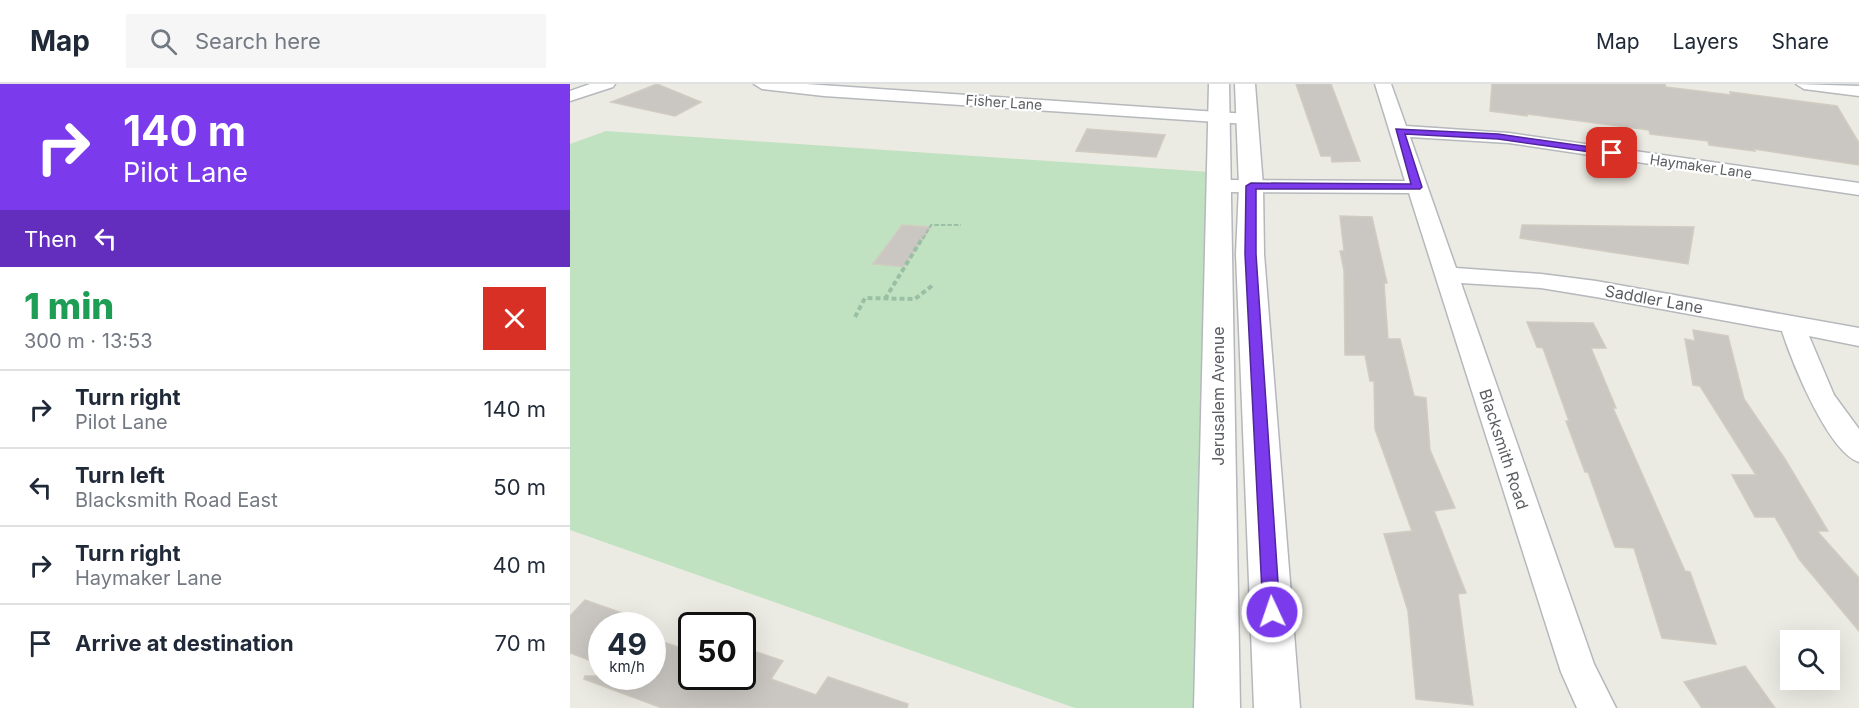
<!DOCTYPE html>
<html lang="en">
<head>
<meta charset="utf-8">
<style>
	:root { --surface:#fff; --page:#f6f6f7; --text:#1f2937; --muted:#747a83; --line:#e0e1e3 }
	body { margin:0; font-family:Inter,sans-serif; background:var(--page); color:var(--text); height:100vh; display:flex; flex-direction:column; font-size:22px; white-space:nowrap }
	* { box-sizing:border-box; margin:0 }
	p { font-size:20px; color:var(--muted) }
	.icon { flex:none; width:33px; height:33px; fill:none; stroke:currentColor; stroke-width:2; stroke-linecap:round; stroke-linejoin:round }
	.map { position:relative; flex:1; overflow:hidden }
	.side { display:flex; flex-direction:column; background:var(--surface); width:570px }
	.side>* { flex:none }
	.hud { background:#7c3aed; color:#fff; overflow:hidden }
	.fabs { position:absolute; left:1210px; top:546px; display:grid; gap:12px }
	.fabs a { display:grid; place-items:center; width:60px; height:60px; border-radius:0px; background:var(--surface); box-shadow:0 6px 24px #0002; font-size:30px }
	.speed { position:absolute; left:18px; top:528px; display:flex; gap:12px; font-size:30px; font-weight:700; text-align:center }
	.speed>* { display:grid; place-content:center; width:78px; height:78px; border-radius:50%; background:var(--surface); box-shadow:0 6px 24px #0002; line-height:1 }
	.speed small { font-size:15px; font-weight:400 }
	.speed .limit { border:3px solid #111; border-radius:9px; background:#fff; color:#111 }
	.pin { position:absolute; display:grid; place-items:center; width:51px; height:51px; color:#fff; margin:-26px; border-radius:12px; box-shadow:0 3px 9px #0006 }
	.me { position:absolute; width:66px; margin:-33px; rotate:357deg; stroke-linejoin:round; filter:drop-shadow(0 0 4px #0008) }
	.turn { display:flex; align-items:center; gap:21px; height:126px; padding:0 24px; font-size:27px }
	.turn .icon { width:78px; height:78px; stroke-width:2.5 }
	.turn b { display:block; font-size:42px; line-height:51px }
	.then { display:flex; align-items:center; height:57px; padding:0 24px; background:#0003; gap:12px; font-size:22px }
	.round { display:grid; place-items:center; flex:none; width:63px; height:63px; border-radius:0px; background:var(--page) }
	.overview { display:flex; align-items:center; justify-content:space-between; height:102px; padding:0 24px }
	h1 { font-size:36px; font-weight:800; line-height:45px; color:#1e9e55 }
	ul { padding:0; list-style:none }
	li { display:flex; align-items:center; gap:18px; height:78px; padding:0 24px; border-top:2px solid var(--line) }
	li div { flex:1 }
	li b { display:block; font-size:22px }
	li em { font-style:normal }
	header { display:flex; align-items:center; gap:36px; box-sizing:border-box; height:84px; padding:0 30px; background:var(--surface); border-bottom:2px solid var(--line) }
	header strong { font-size:28px }
	nav { display:flex; gap:33px; margin-inline-start:auto; font-size:21px }
	.search { width:420px; height:54px; background:var(--page); display:flex; align-items:center; gap:15px; box-sizing:border-box; padding:0 21px; border-radius:0px; color:var(--muted); font-size:22px }
	main { display:flex; flex:1; min-height:0 }
	.map>svg:first-child { display:block }
</style>
</head>
<body>
<header>
<strong>Map</strong>
<div class="search"><svg class="icon" aria-label="search" viewBox="0 0 24 24"><circle cx="10" cy="10" r="6"/><path d="M15 15l6 6"/></svg>Search here</div>
<nav><a>Map</a><a>Layers</a><a>Share</a></nav>
</header>
<main>
<section class="side">
<div class="hud">
<div class="turn"><svg class="icon" aria-label="right" viewBox="0 0 24 24"><path d="M7 20v-9h11M14 6l5 5-5 5"/></svg><div><b>140 m</b>Pilot Lane</div></div>
<div class="then">Then<svg class="icon" aria-label="left" viewBox="0 0 24 24"><path d="M17 20v-9H6M10 6l-5 5 5 5"/></svg></div>
</div>
<div class="overview"><div><h1>1 min</h1><p>300 m · 13:53</p></div><a class="round" style="background:#d93025;color:#fff"><svg class="icon" aria-label="close" viewBox="0 0 24 24"><path d="M6 6l12 12M18 6L6 18"/></svg></a></div>
<ul>
<li><svg class="icon" aria-label="right" viewBox="0 0 24 24"><path d="M7 20v-9h11M14 6l5 5-5 5"/></svg><div><b>Turn right</b><p>Pilot Lane</p></div><em>140 m</em></li>
<li><svg class="icon" aria-label="left" viewBox="0 0 24 24"><path d="M17 20v-9H6M10 6l-5 5 5 5"/></svg><div><b>Turn left</b><p>Blacksmith Road East</p></div><em>50 m</em></li>
<li><svg class="icon" aria-label="right" viewBox="0 0 24 24"><path d="M7 20v-9h11M14 6l5 5-5 5"/></svg><div><b>Turn right</b><p>Haymaker Lane</p></div><em>40 m</em></li>
<li><svg class="icon" aria-label="arrive" viewBox="0 0 24 24"><path d="M6 21V4h12l-3 4 3 4H6"/></svg><div><b>Arrive at destination</b></div><em>70 m</em></li>
</ul>
</section>
<div class="map">
<svg width="1289" height="624" viewBox="0 0 1289 624">
	<rect width="100%" height="100%" fill="#ecebe3"/>
	<polygon fill="#c1e2c1" points="36,47 655,89 655,624 505,624 0,446 0,60"/>
	<g fill="#cac7c2" stroke="#d1ccc1" stroke-width="1.5">
		<polygon points="87,0 131,18 105,32 41,18"/>
		<polygon points="726,0 761,0 790,77 762,78 761,72 751,72"/>
		<polygon points="922,0 1095,0 1096,3 1161,11 1160,8 1267,22 1289,59 1289,81 1184,65 1185,67 1139,61 1138,57 1080,50 1079,46 957,30 957,32 920,27"/>
		<polygon points="517,45 595,51 586,73 506,67"/>
		<polygon points="770,132 802,133 817,199 814,199 818,255 830,255 844,312 856,314 860,366 885,424 864,427 896,509 888,510 903,621 846,615 838,527 814,450 842,447 805,345 804,297 800,297 795,271 775,271 774,186 770,167 774,167"/>
		<polygon points="332,141 361,143 334,183 303,180"/>
		<polygon points="952,141 1124,143 1118,180 950,154"/>
		<polygon points="957,238 1023,239 1036,264 1021,264 1046,324 1043,324 1115,487 1120,488 1146,560 1092,554 1064,464 1045,463 1018,388 1015,388 996,337 999,337 973,264 967,263"/>
		<polygon points="1123,246 1158,252 1174,315 1215,375 1258,447 1247,447 1289,494 1289,547 1229,475 1205,433 1185,433 1162,391 1186,391 1130,302 1123,301 1115,255 1125,257"/>
		<polygon points="15,516 78,538 77,542 32,542 32,581 0,569 0,532"/>
		<polygon points="82,554 122,568 122,592 172,592 172,563 213,577 201,595 246,611 258,593 338,620 337,624 92,624 14,595 15,592 82,592"/>
		<polygon points="1175,582 1205,624 1132,624 1114,598"/>
	</g>
	<g fill="none" stroke-linecap="round" stroke-linejoin="round">
		<g stroke="#b5b8bc" stroke-width="3">
			<g id="minor">
				<polygon points="20,0 45,0 43,3 0,17 0,7"/>
				<polygon points="184,0 236,0 677,30 683,31 686,35 683,39 677,40 254,12 192,5"/>
				<path d="M805,0h16l15,42 103,7 350,50v12l-350,-52 -99,-6 46,131 85,6 55,7 263,47v18l-50,-10 25,59 25,34v33c-31,-10 -67,-100 -77,-131l-186,-34 -55,-9 -80,-5 133,381 22,44h-39l-16,-36 -152,-479 -189,-1 -7,-2 -3,-4 3,-4 7,-2 185,1z"/>
				<polygon points="1226,0 1289,2 1289,12 1234,5"/>
			</g>
		</g>
		<g stroke="#b4b7bc" stroke-width="3">
			<g id="secondary">
				<polygon points="639,0 659,0 670,624 624,624"/>
				<polygon points="665,0 685,0 693,102 694,170 730,624 684,624 666,170 669,102"/>
			</g>
		</g>
		<polyline stroke="#99c0a5" stroke-width="2" stroke-dasharray="4.5 2" stroke-linecap="butt" points="353,155 361,141 391,141"/>
		<g stroke="#99c0a5" stroke-width="4" stroke-dasharray="5 3" stroke-linecap="butt">
			<polyline points="315,215 353,153"/>
			<polyline points="285,233 295,214 345,215 363,201"/>
		</g>
		<use href="#minor" fill="#fff" fill-rule="evenodd"/>
		<use href="#secondary" fill="#fff" fill-rule="evenodd"/>
	</g>
	<polygon fill="#7c3aed" stroke="#51269a" stroke-width="1.5" points="826,45 928,50 1042,66 1047,69 1042,71 928,55 835,50 852,103 850,105 686,105 686,170 710,528 708,534 702,537 696,534 693,528 675,170 676,102 681,99 841,100"/>
	<g text-anchor="middle" dominant-baseline="central" stroke-width="4.5" stroke-linejoin="round" paint-order="stroke">
		<g font-size="14" fill="#5b5e62" stroke="#fff">
			<text transform="translate(434 18) rotate(4)">Fisher Lane</text>
			<text transform="translate(1131 82) rotate(8)">Haymaker Lane</text>
		</g>
		<g font-size="16" fill="#5b5e62" stroke="#fff">
			<text transform="translate(1084 215) rotate(10)">Saddler Lane</text>
			<text transform="translate(648 312) rotate(-90)">Jerusalem Avenue</text>
			<text transform="translate(934 365) rotate(72)">Blacksmith Road</text>
		</g>
	</g>
</svg>
<div class="fabs">
<a><svg class="icon" aria-label="search" viewBox="0 0 24 24"><circle cx="10" cy="10" r="6"/><path d="M15 15l6 6"/></svg></a>
</div>
<div class="speed"><div>49<small>km/h</small></div><div class="limit">50</div></div>
<div class="pin" style="left:1042px;top:69px;background:#d93025"><svg class="icon" aria-label="arrive" viewBox="0 0 24 24"><path d="M6 21V4h12l-3 4 3 4H6"/></svg></div>
<svg class="me" style="left:702px;top:528px" viewBox="-20 -20 40 40"><circle r="17" fill="#7c3aed" stroke="#fff" stroke-width="3"/><path d="M0-11L8 9 0 5-8 9z" fill="#fff"/></svg>
</div>
</main>
</body>
</html>
